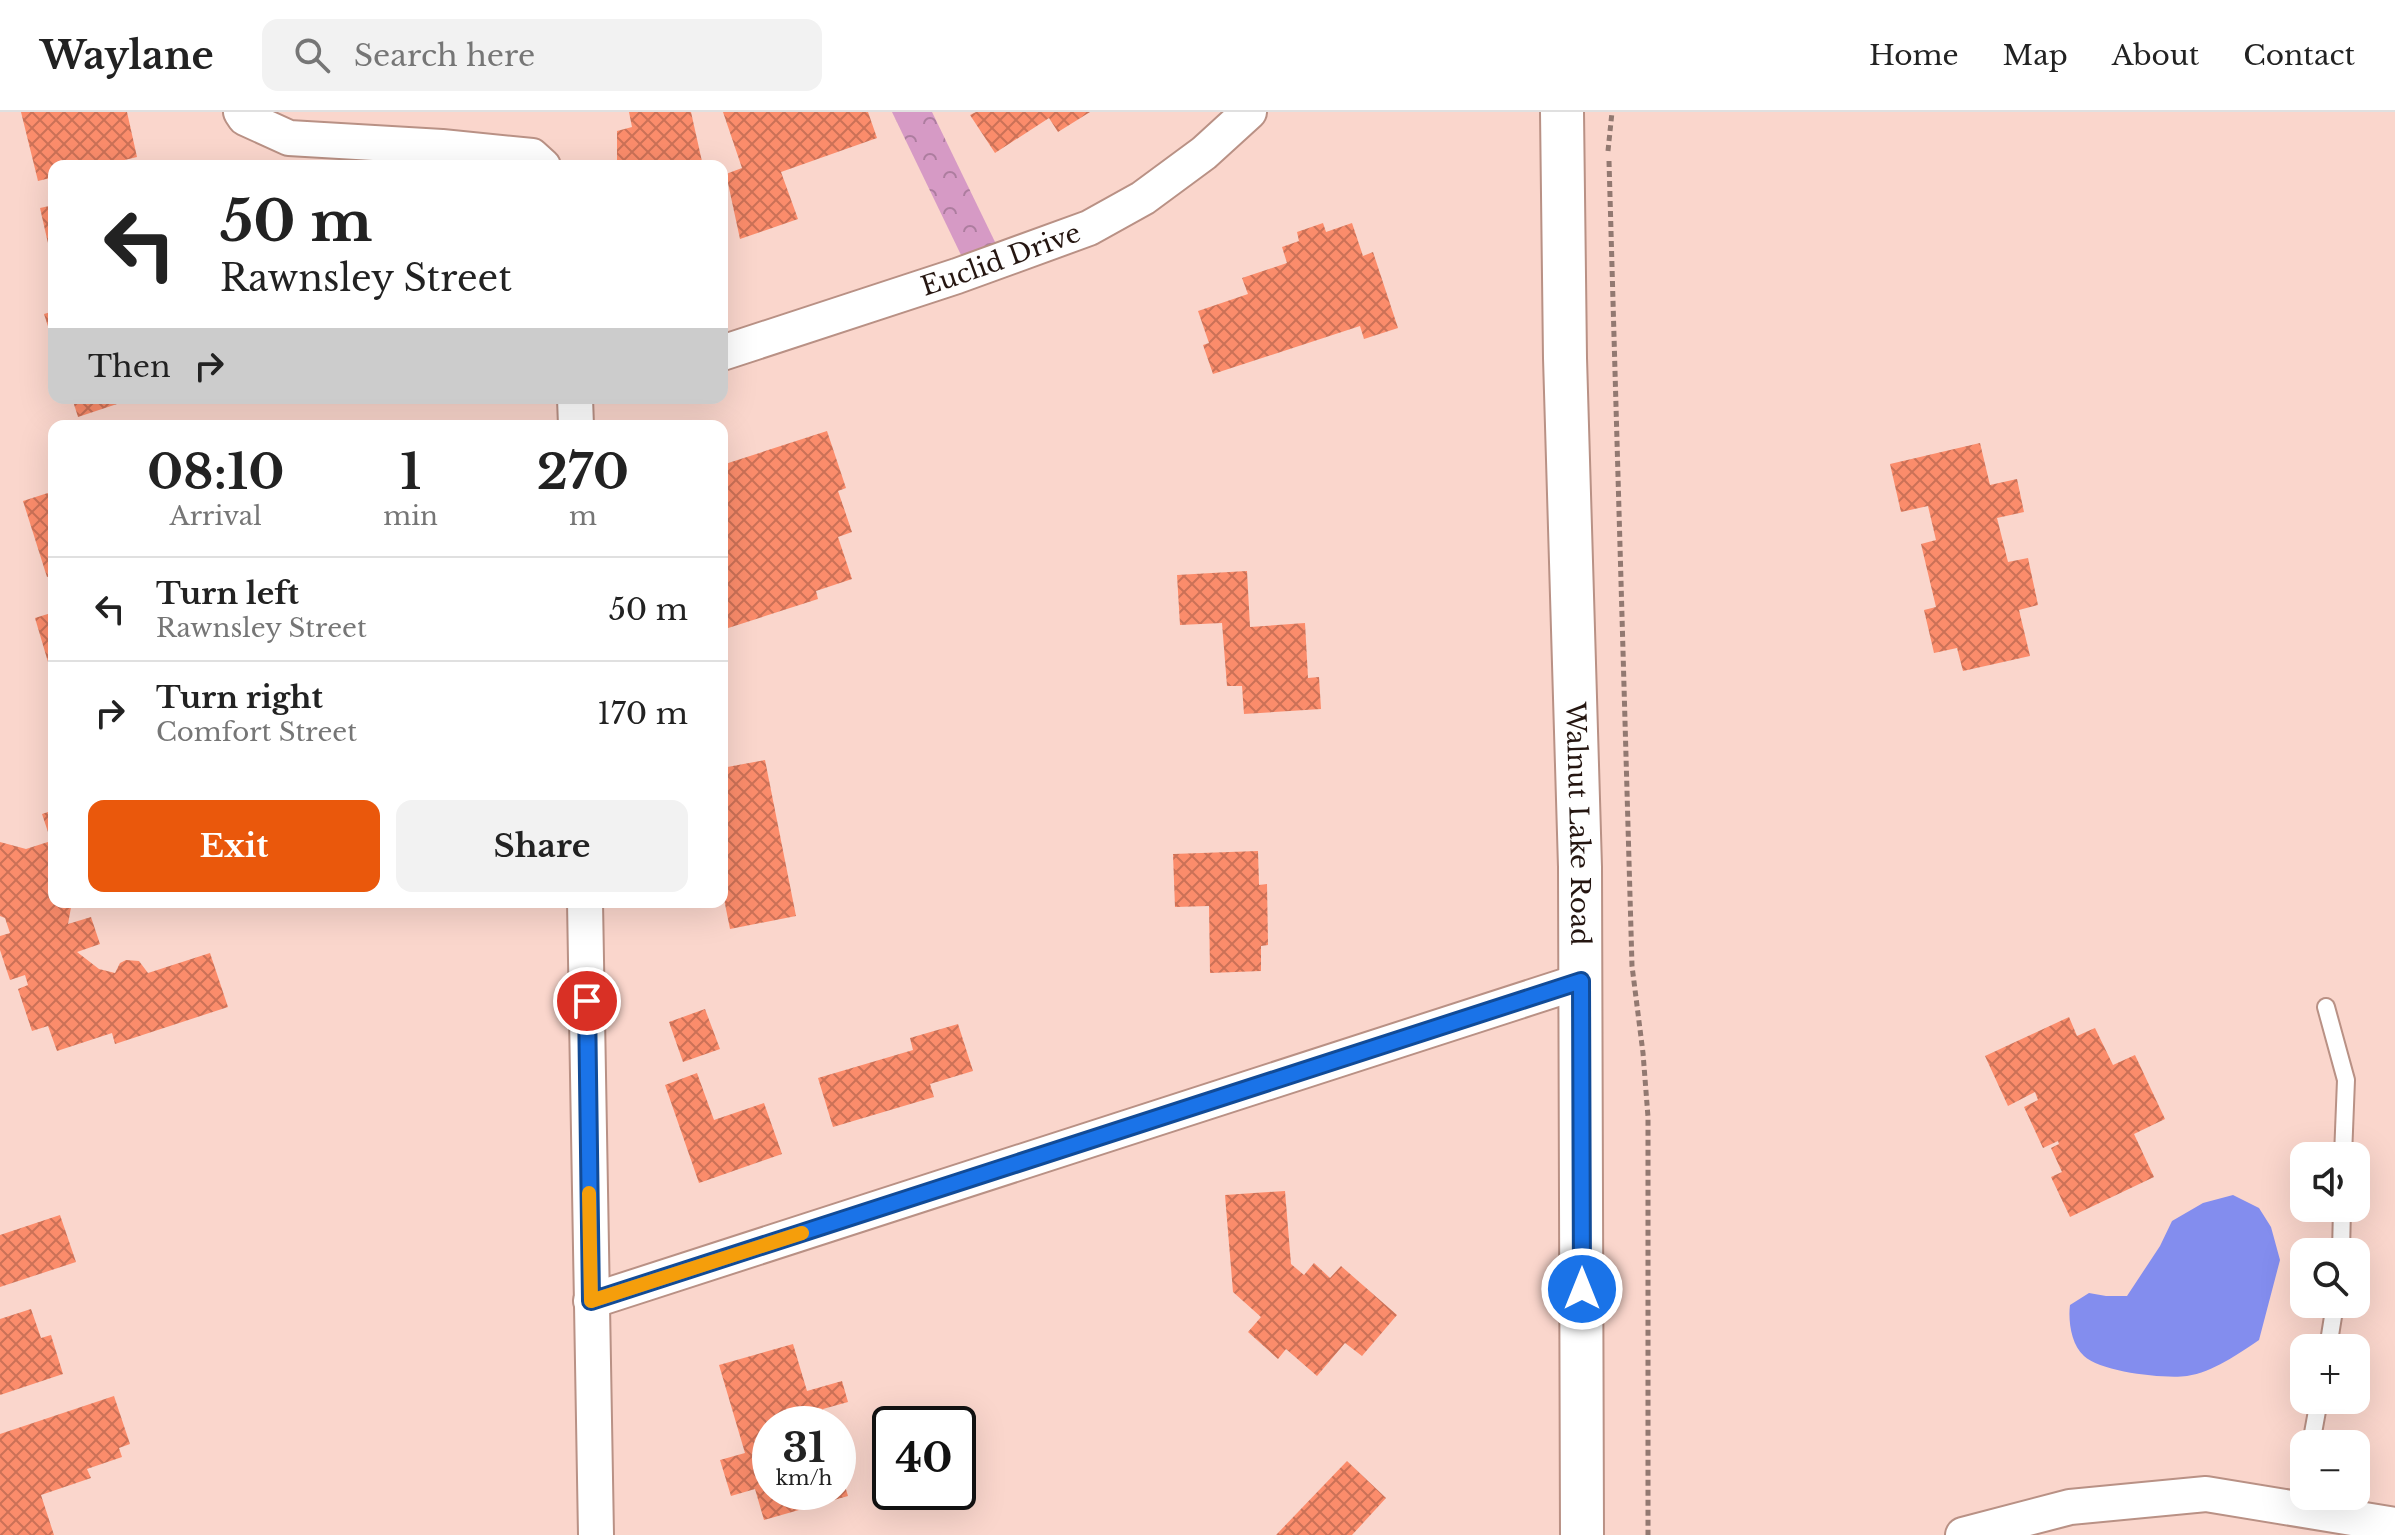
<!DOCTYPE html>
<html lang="en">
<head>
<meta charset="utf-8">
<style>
	:root { --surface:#fff; --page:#f2f2f2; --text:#222; --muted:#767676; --line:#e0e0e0; --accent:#ea580c }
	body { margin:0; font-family:"Libre Baskerville",serif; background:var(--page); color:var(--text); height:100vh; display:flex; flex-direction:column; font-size:30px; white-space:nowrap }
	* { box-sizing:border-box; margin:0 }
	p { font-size:26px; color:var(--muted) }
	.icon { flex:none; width:44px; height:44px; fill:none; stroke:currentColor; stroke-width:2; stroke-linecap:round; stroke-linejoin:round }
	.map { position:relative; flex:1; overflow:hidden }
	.drawer { position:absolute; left:48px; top:308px; width:680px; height:488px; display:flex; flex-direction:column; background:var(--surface); border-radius:16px; box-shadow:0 8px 32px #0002 }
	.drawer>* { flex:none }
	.banner { position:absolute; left:48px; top:48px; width:680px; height:244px; border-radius:16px; box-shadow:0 8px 32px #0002; background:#fff; color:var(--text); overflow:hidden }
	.buttons { position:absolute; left:2290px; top:1030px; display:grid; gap:16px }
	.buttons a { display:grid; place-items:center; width:80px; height:80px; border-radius:16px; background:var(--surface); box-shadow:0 8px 32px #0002; font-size:40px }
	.speed { position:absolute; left:752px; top:1294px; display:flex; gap:16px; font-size:40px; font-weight:700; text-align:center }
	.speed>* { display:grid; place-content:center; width:104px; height:104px; border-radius:50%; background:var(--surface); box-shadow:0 8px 32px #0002; line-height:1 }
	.speed small { font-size:20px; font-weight:400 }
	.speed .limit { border:4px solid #111; border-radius:12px; background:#fff; color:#111 }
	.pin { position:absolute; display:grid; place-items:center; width:68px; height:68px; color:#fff; margin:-34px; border:4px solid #fff; border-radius:50%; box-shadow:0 2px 8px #0007 }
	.me { position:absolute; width:88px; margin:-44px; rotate:0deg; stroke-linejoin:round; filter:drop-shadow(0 0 6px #0008) }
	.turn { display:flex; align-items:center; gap:28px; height:168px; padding:0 40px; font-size:36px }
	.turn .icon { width:104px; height:104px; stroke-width:2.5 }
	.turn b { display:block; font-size:56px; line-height:68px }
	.then { display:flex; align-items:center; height:76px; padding:0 40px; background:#0003; gap:16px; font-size:30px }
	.eta { display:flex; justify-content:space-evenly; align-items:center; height:136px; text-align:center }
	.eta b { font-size:48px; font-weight:700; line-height:56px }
	.primary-button { display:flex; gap:16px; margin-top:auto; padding:16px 40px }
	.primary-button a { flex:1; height:92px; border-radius:16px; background:var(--accent); color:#fff; font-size:32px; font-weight:700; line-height:92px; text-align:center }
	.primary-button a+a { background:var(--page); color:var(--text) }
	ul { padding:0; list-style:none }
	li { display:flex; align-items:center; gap:24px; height:104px; padding:0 40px; border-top:2px solid var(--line) }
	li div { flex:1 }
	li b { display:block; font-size:30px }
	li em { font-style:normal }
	header { display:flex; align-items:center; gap:48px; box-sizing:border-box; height:112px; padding:0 40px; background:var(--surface); border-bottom:2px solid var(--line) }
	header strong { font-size:38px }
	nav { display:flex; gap:44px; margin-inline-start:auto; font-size:28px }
	.search { width:560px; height:72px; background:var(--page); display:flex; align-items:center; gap:20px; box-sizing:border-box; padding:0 28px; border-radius:16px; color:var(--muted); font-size:30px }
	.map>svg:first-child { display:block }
</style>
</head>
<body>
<header>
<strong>Waylane</strong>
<div class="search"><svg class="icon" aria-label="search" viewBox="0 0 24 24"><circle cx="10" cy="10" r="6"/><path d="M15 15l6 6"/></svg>Search here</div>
<nav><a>Home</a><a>Map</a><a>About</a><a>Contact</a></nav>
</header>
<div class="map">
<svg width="2395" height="1423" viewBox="0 0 2395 1423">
	<defs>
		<pattern id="park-crowns" width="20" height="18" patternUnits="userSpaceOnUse" patternTransform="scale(2)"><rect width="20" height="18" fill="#d69ac5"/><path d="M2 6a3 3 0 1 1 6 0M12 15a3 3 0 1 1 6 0" fill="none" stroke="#ad7d9f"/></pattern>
		<pattern id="building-cross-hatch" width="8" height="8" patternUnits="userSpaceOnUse" patternTransform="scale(2)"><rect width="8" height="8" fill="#fb8c6b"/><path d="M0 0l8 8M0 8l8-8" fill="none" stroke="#cb7157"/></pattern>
	</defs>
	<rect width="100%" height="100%" fill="#fad6cc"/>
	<polygon fill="url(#park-crowns)" points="892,0 932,0 996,132 962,145"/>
	<path fill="#838dee" d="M2233,1083l26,13 12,19 9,33 -21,80c-21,14 -46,32 -72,36 -23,3 -86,-4 -103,-20 -13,-11 -16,-36 -14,-51l19,-12 17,3h21l33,-50 12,-25 31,-18z"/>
	<g fill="url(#building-cross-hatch)">
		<polygon points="21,0 127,0 137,45 100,54 54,54 54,65 38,69"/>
		<polygon points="629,0 691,0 703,54 617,54 617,19 632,15"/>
		<polygon points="723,0 868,0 877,26 781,60 798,107 740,127 726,62 742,56"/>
		<polygon points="976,0 1090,0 1058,20 1049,6 995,41 970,3"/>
		<polygon points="54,93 54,139 50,140 40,96"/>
		<polygon points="1323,111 1326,120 1352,111 1363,144 1373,140 1398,216 1364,227 1360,214 1213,262 1203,233 1209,231 1198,199 1248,182 1242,166 1287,151 1282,135 1299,129 1297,120"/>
		<polygon points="54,199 54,230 53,230 44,202"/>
		<polygon points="72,286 132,286 132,287 78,305"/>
		<polygon points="827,319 846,376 838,379 852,420 838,425 852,467 816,479 818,487 722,518 722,353"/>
		<polygon points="1980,331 1990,373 2017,367 2024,400 1997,406 2008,450 2028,446 2038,493 2019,498 2030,544 1963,559 1957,536 1934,541 1924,498 1936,495 1921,432 1936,428 1928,394 1901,400 1890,352"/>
		<polygon points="54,379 54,463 47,465 23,389"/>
		<polygon points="1247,459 1250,515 1305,511 1308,566 1319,565 1321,597 1244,602 1242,574 1227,574 1222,511 1180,513 1177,463"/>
		<polygon points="54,500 54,567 53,567 35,506"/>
		<polygon points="765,648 796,804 730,817 722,777 722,656"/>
		<polygon points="54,698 54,790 72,790 68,812 91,805 100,832 77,840 99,857 115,861 120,851 126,848 139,849 148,861 210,841 228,895 115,932 112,921 57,939 48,914 32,919 18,877 28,873 25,863 10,868 0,838 0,824 10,821 5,806 0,804 0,730 26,737 51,729 42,702"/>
		<polygon points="1258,739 1259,773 1267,772 1268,833 1261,834 1261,859 1210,861 1209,794 1175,795 1173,742"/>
		<polygon points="705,897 720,937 683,950 669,910"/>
		<polygon points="2069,905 2077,924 2095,916 2113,953 2135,943 2165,1007 2134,1022 2154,1065 2070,1105 2051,1065 2062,1060 2051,1036 2059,1032 2058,1029 2043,1036 2024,995 2038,988 2035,980 2008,994 1985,944"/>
		<polygon points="958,912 973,959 930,972 934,985 833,1015 818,966 913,938 910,926"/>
		<polygon points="697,961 714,1008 764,991 782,1042 699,1071 665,973"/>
		<polygon points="1285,1079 1291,1152 1304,1163 1314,1151 1330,1166 1341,1154 1397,1203 1362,1244 1345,1231 1317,1264 1286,1237 1278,1247 1248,1220 1261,1205 1233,1180 1225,1083"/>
		<polygon points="60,1103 76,1150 0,1175 0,1123"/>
		<polygon points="31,1197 41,1226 51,1223 63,1262 0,1283 0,1207"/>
		<polygon points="793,1232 807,1279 842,1269 848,1290 823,1297 827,1312 770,1312 770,1380 838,1380 839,1322 847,1352 839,1354 848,1384 764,1408 755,1377 731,1384 720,1348 745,1341 719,1253"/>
		<polygon points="114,1284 130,1332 119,1336 122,1345 87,1357 91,1366 41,1383 54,1423 0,1423 0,1322"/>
		<polygon points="1347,1349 1386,1386 1352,1423 1276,1423"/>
	</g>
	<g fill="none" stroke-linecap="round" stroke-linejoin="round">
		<g stroke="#b99185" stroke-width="20">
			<g id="service">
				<polyline points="2326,895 2346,968 2343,1044"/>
				<polyline points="2341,1140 2342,1096"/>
				<polyline points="2328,1236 2335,1192"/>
				<polyline points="2311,1332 2319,1288"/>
			</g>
		</g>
		<g stroke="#b99185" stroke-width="38">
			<g id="minor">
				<polyline points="241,0 245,6 289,26 442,35 532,44 543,54"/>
				<path id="s1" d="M722,241l235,-77 132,-48 54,-30 61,-45 45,-41"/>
				<polyline points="575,286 576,314"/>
				<polyline points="585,790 596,1423"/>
				<polyline points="591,1189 1581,869"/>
				<polyline points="1963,1423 2070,1395 2206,1382 2395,1413"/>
			</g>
		</g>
		<g stroke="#b99185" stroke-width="46">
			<g id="tertiary">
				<path id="s2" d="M1562,0l3,246 15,509 2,668"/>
			</g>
		</g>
		<g stroke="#927971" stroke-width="5" stroke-dasharray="6 4" stroke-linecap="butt">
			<polyline points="1608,39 1612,0"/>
			<polyline points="1609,49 1632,854 1643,941 1648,1005 1648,1423"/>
		</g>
		<use href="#service" stroke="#fff" stroke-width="16"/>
		<use href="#minor" stroke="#fff" stroke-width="34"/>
		<use href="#tertiary" stroke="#fff" stroke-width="42"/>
	</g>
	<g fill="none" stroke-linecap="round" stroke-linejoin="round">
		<g stroke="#114b97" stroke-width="20">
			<polyline id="route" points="587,889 591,1189 1581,869 1582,1177"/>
		</g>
		<use href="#route" stroke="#1a73e8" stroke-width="14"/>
		<polyline stroke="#f59e0b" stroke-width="14" points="589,1081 591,1189 802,1121"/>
	</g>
	<g text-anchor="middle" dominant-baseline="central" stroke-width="6" stroke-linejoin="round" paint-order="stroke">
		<g font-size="26" fill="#251611" stroke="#fff">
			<text stroke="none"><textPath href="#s1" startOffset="294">Euclid Drive</textPath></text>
			<text stroke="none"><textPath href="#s2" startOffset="712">Walnut Lake Road</textPath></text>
		</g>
	</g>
</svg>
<div class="buttons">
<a><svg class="icon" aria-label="sound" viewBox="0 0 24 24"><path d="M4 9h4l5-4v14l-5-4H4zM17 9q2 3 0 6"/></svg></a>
<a><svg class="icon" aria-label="search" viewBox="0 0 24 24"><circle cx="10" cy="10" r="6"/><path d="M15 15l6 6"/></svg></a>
<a>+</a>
<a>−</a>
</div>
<div class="speed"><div>31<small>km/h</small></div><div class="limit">40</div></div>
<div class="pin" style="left:587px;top:889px;background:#d93025"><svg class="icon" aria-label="arrive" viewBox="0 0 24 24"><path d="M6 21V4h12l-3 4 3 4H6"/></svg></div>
<svg class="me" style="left:1582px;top:1177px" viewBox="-20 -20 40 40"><circle r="17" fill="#1a73e8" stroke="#fff" stroke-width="3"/><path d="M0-11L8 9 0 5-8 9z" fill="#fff"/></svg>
<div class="banner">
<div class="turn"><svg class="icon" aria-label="left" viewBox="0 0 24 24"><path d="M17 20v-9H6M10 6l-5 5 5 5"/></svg><div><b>50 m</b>Rawnsley Street</div></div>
<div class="then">Then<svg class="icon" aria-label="right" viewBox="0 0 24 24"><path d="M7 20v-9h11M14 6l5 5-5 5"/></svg></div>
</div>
<section class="drawer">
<div class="eta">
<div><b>08:10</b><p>Arrival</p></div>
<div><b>1</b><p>min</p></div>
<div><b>270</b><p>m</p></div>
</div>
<ul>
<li><svg class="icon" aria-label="left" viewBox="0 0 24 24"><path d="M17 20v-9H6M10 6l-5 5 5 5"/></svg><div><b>Turn left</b><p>Rawnsley Street</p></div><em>50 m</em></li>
<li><svg class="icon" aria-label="right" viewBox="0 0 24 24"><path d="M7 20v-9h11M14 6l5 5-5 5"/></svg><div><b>Turn right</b><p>Comfort Street</p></div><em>170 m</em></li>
</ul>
<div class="primary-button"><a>Exit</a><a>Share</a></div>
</section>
</div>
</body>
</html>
